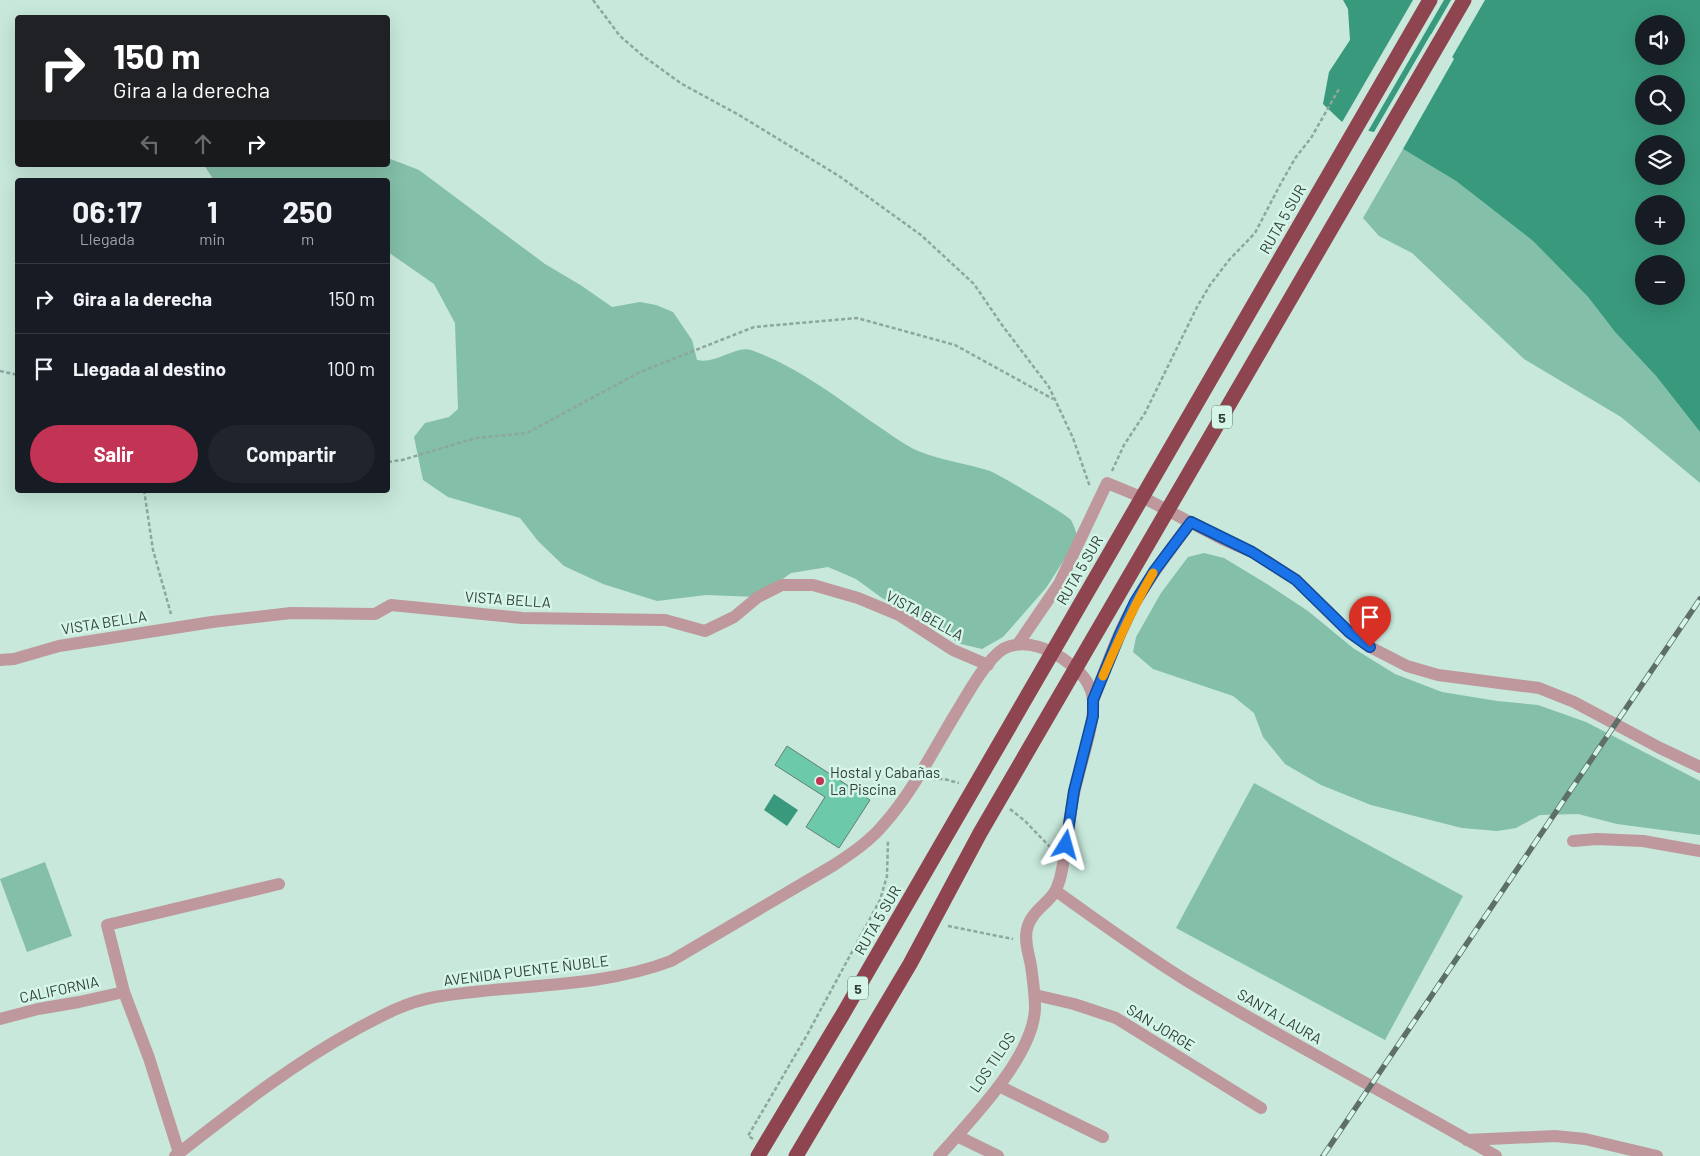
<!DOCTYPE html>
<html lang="es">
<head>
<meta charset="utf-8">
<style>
	:root { --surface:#171b24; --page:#20242c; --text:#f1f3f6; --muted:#9ea1a6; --line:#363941; --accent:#c33354 }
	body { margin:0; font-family:Barlow,sans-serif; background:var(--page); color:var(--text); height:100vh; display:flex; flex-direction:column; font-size:19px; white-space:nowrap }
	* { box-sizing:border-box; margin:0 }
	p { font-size:16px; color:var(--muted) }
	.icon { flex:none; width:28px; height:28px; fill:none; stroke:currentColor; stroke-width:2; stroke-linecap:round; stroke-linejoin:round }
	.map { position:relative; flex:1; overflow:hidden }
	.panel { position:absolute; left:15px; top:178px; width:375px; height:315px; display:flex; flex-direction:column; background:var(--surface); border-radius:5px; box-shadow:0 5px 20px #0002 }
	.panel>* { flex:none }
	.hud { position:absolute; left:15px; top:15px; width:375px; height:152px; border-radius:5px; box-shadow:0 5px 20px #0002; background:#202124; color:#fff; overflow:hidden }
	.tools { position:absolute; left:1635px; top:15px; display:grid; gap:10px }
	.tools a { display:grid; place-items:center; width:50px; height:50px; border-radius:50%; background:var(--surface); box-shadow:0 5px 20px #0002; font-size:25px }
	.pin { position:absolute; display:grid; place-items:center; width:42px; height:42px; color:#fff; margin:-51px -21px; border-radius:50% 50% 50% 0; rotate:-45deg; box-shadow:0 0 5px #0007 }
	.pin .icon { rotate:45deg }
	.me { position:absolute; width:55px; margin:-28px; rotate:8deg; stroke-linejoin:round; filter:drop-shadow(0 0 4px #0008) }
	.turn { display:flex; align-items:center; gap:18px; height:105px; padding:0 15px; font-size:22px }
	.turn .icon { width:65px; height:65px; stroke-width:2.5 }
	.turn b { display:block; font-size:35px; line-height:42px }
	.lanes { display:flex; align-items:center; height:48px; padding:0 15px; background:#0003; justify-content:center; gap:25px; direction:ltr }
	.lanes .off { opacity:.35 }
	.eta { display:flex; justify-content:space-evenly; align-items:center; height:85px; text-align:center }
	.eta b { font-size:30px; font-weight:700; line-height:35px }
	.primary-button { display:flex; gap:10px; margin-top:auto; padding:10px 15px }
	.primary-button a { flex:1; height:58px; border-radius:30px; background:var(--accent); color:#fff; font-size:20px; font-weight:700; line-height:58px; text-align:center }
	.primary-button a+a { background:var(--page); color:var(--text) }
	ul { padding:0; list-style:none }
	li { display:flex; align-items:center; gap:15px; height:70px; padding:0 15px; border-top:1px solid var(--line) }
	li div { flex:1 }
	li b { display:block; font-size:19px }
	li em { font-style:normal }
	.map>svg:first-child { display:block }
</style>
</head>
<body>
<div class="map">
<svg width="1700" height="1156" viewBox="0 0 1700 1156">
	<rect width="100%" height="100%" fill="#c7e8db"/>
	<g fill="#83bfa9">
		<polygon points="1403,149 1456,181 1533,241 1588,297 1615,332 1656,376 1700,432 1700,483 1621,417 1524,359 1412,253 1379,236 1363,218"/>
		<path d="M388,158l31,12 126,94 37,22 30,21 28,-5 16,3 17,7 19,28 5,20c18,5 39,-15 54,-10 48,17 86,48 127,76 11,7 21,15 32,21 22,12 55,16 80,24 8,3 76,43 81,49 3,5 5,13 7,18l-32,50 -43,49 -21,12 -21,-5 -79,-46 -26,-19 -28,-12 -37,6 -33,24 -52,-2 -49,6 -54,-17 -39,-18 -26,-25 -18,-23 -72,-21 -25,-17 -9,-43 11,-14 24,-6 9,-8 -3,-86 -21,-39 -46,-32v-72h-171l-4,-1 -9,-14h184z"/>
		<polygon points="1204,553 1224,558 1267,584 1308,611 1353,648 1395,674 1442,692 1497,701 1538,705 1586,722 1700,781 1700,835 1617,824 1578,814 1540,815 1516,828 1497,831 1462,828 1371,805 1321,785 1285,764 1263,737 1254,713 1233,696 1153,669 1133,652 1136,637 1161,593 1188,557"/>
		<polygon points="1254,783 1463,896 1385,1040 1176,928"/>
		<polygon points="45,862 72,936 27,952 0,879"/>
	</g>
	<g fill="#39997c" fill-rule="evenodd">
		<path d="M1343,0h357v432l-44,-56 -41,-44 -27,-35 -55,-56 -77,-60 -53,-32 51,-90 -23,-25 -57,98 -24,-5 -9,-6 -18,-17 6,-32 21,-32 -2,-31zM1644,24h32v32h-32zM1644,84h32v32h-32zM1644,144h32v32h-32zM1644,204h32v32h-32zM1644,264h32v32h-32z"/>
		<polygon points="774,794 798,810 787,826 764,810"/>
	</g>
	<g fill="#c7e8db">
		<polygon points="1413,0 1444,0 1367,133 1350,129 1341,124"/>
		<polygon points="1451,0 1485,0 1451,59 1431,38 1376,133 1373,135"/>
	</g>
	<polygon fill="#6cc9aa" stroke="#628075" points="787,746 870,800 839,848 806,827 825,797 775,765"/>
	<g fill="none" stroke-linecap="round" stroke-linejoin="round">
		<g stroke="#8ea79d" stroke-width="2.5" stroke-dasharray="4 2.5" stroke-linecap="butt">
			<polyline points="593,0 620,36 643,56 682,84 739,115 839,176 921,235 974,284 1002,325 1049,387 1073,438 1090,487"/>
			<polyline points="0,371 18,375"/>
			<polyline points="388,462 402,460 476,438 527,433 640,372 754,327 857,318 955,345 1053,399"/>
			<polyline points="1112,471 1124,445 1145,413 1197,307 1210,285 1229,260 1255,233 1281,183 1296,157 1311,138 1339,89"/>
			<polyline points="144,490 153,550 171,614"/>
			<polyline points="932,779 944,779 959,783"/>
			<polyline points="1010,809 1025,821 1051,848"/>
			<polyline points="948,926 1013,939"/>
			<polyline points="753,1139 748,1136 807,1035 880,900 887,876 888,840"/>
		</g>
		<g stroke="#be989c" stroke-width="12">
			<polyline points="1018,644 1059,584 1107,483 1146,499 1222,539 1252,552 1296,580 1349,632 1370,647 1407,666 1438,675 1539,688 1574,702 1660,748 1700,767"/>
			<polyline points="0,660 14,659 59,646 212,622 291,613 375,614 391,605 522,618 665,620 705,631 734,617 758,597 782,585 813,585 858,598 899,615 953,650 988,665"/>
			<path d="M1093,701c13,-34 25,-69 43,-100 16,-28 35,-53 55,-79"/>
			<polyline points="1573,841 1597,839 1643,841 1700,851"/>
			<path d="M1056,891c43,31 86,62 131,90 101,61 206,116 309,175"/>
			<polyline points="1035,995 1074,1004 1116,1018 1261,1108"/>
			<polyline points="0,1019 38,1009 79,1002 124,992"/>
			<polyline points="999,1086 1103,1137"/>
			<polyline points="957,1136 998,1156"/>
			<polyline points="1467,1140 1555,1136 1585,1139 1657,1156"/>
			<polyline points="179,1153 149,1058 124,992 107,925 279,884"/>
		</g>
		<path stroke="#be989c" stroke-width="12" d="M175,1156c58,-45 116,-91 180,-126 26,-14 51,-28 80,-33 77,-13 163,-8 236,-36l163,-96c18,-12 36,-24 50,-41 28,-31 50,-75 72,-111 11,-18 30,-53 47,-64 22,-12 50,1 67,15 12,9 22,20 23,37 2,23 -13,64 -18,88 -7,30 -8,61 -15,90 -2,5 -3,10 -6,14 -9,13 -23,19 -27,36 -3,13 2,25 4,37 2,14 4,28 4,42 -1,48 -65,113 -96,148"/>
		<g stroke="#8f4550" stroke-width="15">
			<polyline points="758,1156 843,1014 1430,0"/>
			<polyline points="796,1156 910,964 980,833 1464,0"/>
		</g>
		<g stroke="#5d6f68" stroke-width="5.5">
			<polyline id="rail" points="1323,1156 1700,599"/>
		</g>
		<use href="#rail" stroke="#d4f5e8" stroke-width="4" stroke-dasharray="11" stroke-linecap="butt"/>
	</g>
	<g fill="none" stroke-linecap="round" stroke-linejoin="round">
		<g stroke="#114b97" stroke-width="12">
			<polyline id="route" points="1066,845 1074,791 1093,716 1093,700 1120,634 1135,602 1155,570 1191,522 1252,552 1296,580 1349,632 1370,647"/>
		</g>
		<use href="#route" stroke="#1a73e8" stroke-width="9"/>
		<path stroke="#f59e0b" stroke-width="9" d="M1103,676c15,-35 30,-69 50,-103"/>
	</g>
	<circle fill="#c33354" stroke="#d4f5e8" stroke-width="2" cx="820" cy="781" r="5"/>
	<g text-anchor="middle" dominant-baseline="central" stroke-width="5" stroke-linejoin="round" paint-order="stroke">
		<g fill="#d4f5e8" stroke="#63766e" stroke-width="1">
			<rect x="1212" y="405.5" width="20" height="23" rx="4"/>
			<rect x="848" y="976.5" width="20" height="23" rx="4"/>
		</g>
		<g font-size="14" font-weight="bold" fill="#323f3a">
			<text x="1222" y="417">5</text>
			<text x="858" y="988">5</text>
		</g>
		<g font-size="15" fill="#323f3a" stroke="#d4f5e8">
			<text transform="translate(1282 219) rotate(-60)">RUTA 5 SUR</text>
			<text transform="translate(1079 570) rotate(-60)">RUTA 5 SUR</text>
			<text transform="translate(508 599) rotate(4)">VISTA BELLA</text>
			<text transform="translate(925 615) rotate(29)">VISTA BELLA</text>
			<text transform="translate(104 622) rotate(-9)">VISTA BELLA</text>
			<text transform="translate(877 920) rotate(-60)">RUTA 5 SUR</text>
			<text transform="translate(526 970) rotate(-7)">AVENIDA PUENTE ÑUBLE</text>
			<text transform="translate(59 989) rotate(-12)">CALIFORNIA</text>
			<text transform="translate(1280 1016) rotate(30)">SANTA LAURA</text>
			<text transform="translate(1161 1027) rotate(31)">SAN JORGE</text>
			<text transform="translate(992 1062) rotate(-56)">LOS TILOS</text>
		</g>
		<g font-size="15" fill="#323f3a" stroke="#d4f5e8" text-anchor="start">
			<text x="830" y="772">Hostal y Cabañas<tspan x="830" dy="17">La Piscina</tspan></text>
		</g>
	</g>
</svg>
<div class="tools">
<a><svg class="icon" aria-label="sound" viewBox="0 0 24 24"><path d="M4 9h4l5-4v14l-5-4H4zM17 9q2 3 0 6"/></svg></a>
<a><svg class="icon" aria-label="search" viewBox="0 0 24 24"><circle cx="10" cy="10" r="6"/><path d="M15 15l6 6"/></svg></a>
<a><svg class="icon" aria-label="layers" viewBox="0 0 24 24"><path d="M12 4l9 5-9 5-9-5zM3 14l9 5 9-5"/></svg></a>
<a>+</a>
<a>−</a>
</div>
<div class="pin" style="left:1370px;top:647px;background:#d93025"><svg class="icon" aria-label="arrive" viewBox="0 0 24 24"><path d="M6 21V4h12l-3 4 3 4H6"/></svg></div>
<svg class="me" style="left:1066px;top:845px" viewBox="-20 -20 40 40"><path d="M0-17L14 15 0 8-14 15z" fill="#1a73e8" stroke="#fff" stroke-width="4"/></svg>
<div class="hud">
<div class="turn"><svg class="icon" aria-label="right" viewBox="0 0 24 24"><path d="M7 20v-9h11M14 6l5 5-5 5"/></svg><div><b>150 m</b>Gira a la derecha</div></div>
<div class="lanes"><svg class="icon off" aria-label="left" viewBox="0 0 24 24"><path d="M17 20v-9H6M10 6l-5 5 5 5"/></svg><svg class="icon off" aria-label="ahead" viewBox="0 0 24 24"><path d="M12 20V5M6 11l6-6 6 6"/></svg><svg class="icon" aria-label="right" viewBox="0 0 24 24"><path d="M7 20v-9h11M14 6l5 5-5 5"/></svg></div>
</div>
<section class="panel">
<div class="eta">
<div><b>06:17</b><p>Llegada</p></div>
<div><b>1</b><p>min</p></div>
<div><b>250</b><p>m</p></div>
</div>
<ul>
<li><svg class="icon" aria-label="right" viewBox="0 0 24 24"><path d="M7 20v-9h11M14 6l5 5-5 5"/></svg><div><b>Gira a la derecha</b></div><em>150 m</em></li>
<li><svg class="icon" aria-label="arrive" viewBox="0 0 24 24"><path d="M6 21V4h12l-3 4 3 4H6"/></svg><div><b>Llegada al destino</b></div><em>100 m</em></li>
</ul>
<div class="primary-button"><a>Salir</a><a>Compartir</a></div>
</section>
</div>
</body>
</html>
